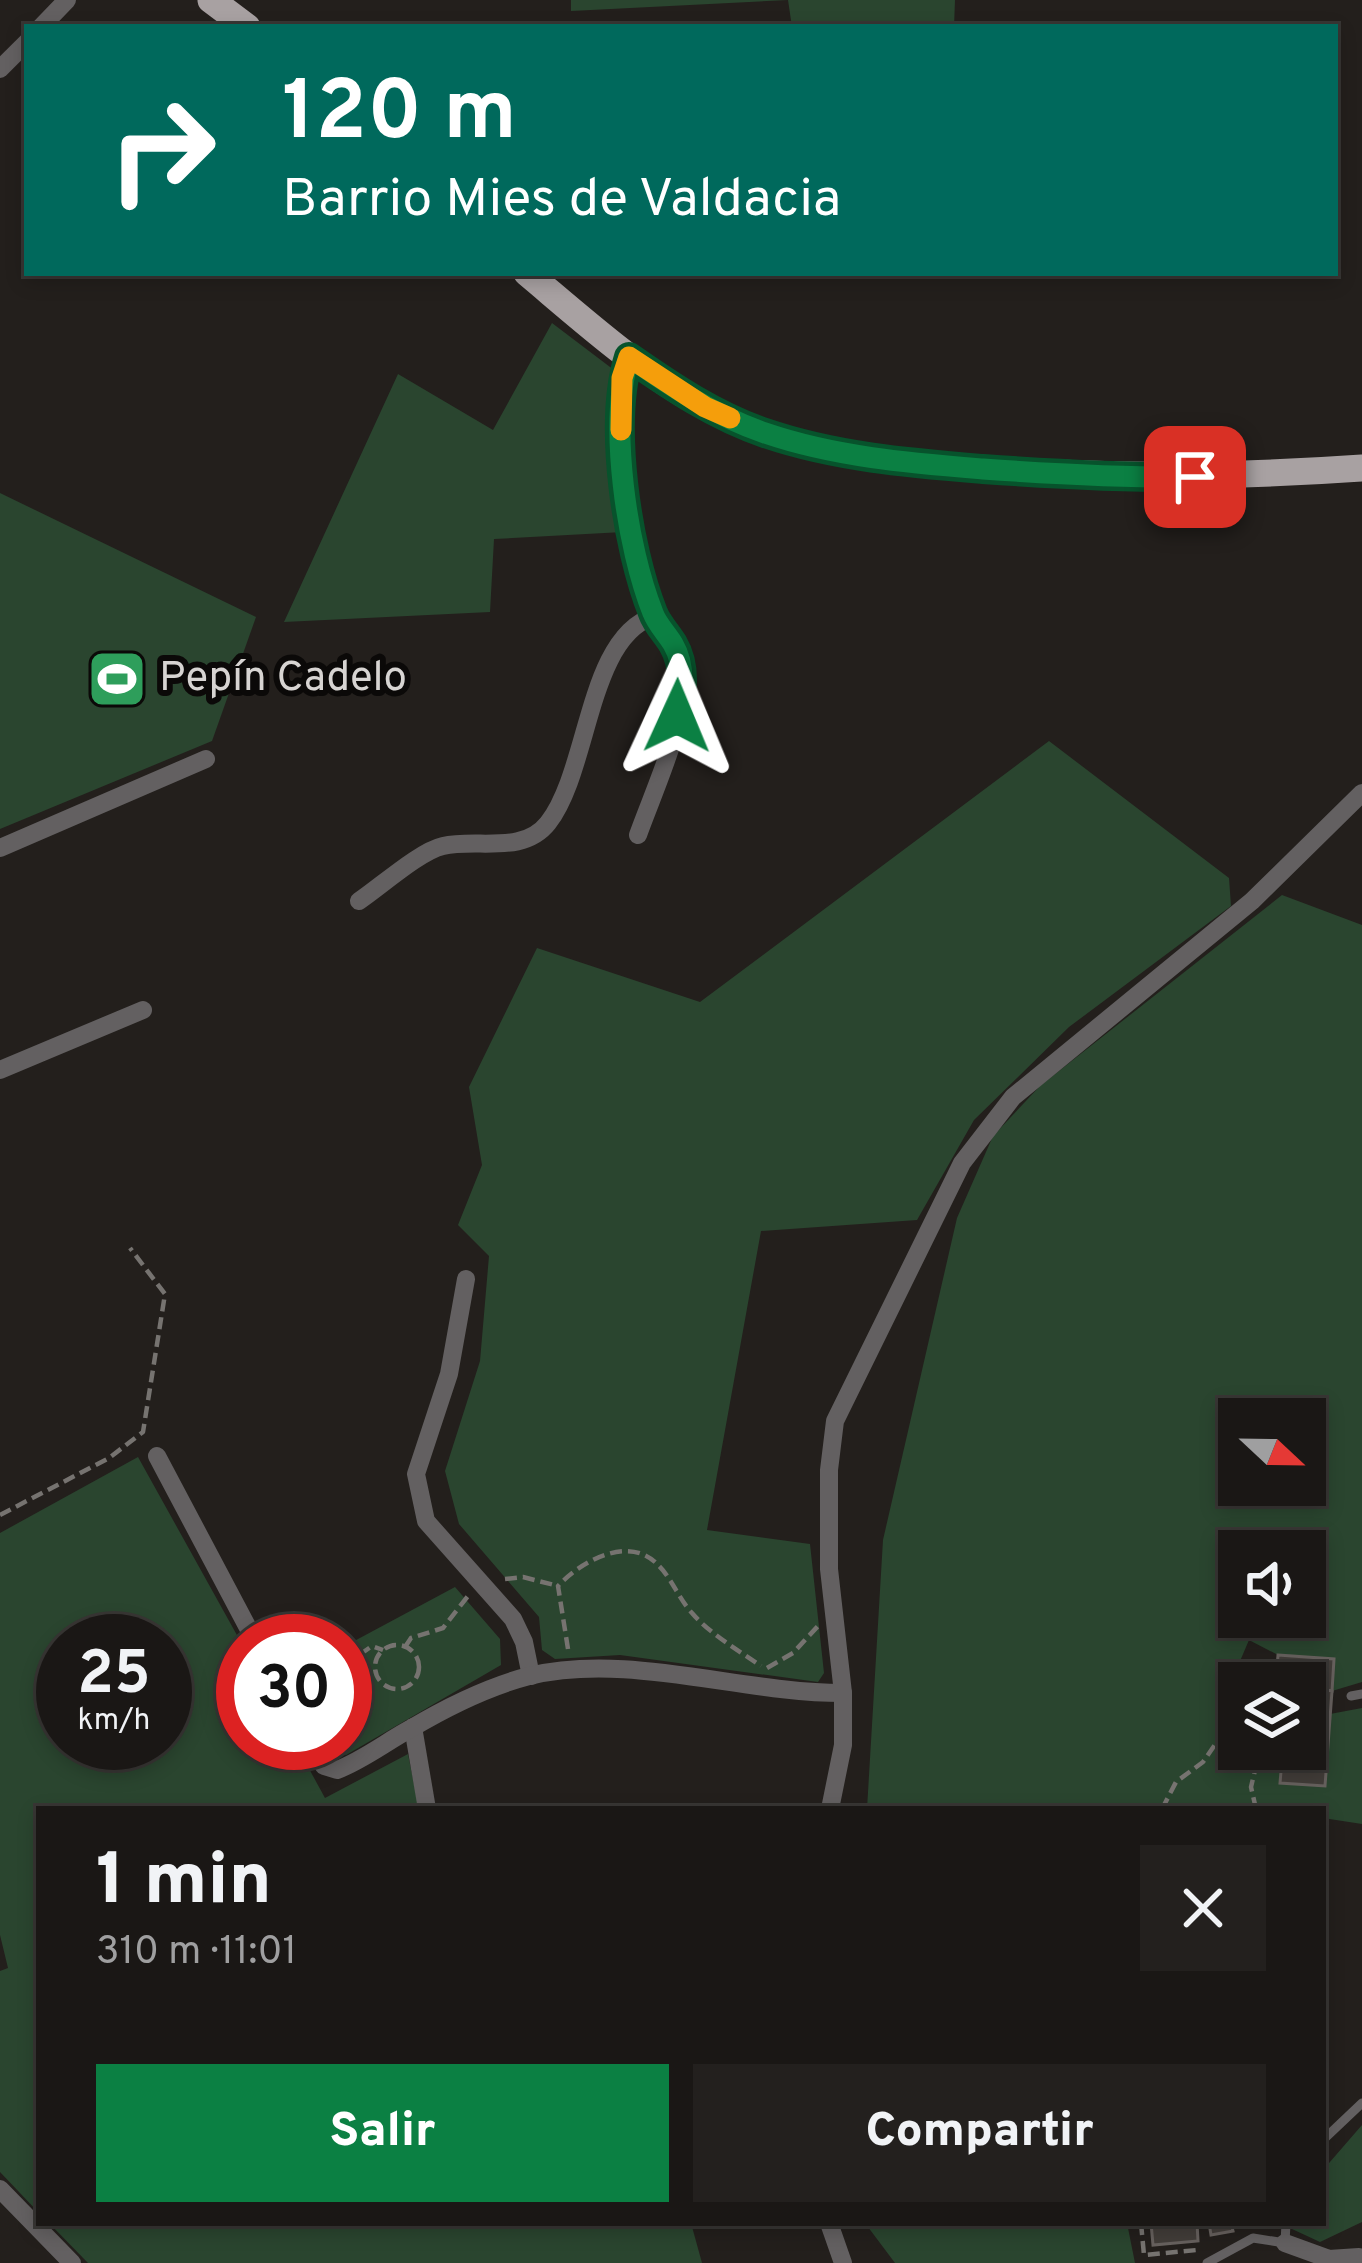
<!DOCTYPE html>
<html lang="es">
<head>
<meta charset="utf-8">
<style>
	:root { --surface:#1a1715; --page:#23201e; --text:#f1f3f6; --muted:#9f9fa0; --line:#383634; --accent:#0b8043 }
	body { margin:0; font-family:Overpass,sans-serif; background:var(--page); color:var(--text); height:100vh; display:flex; flex-direction:column; font-size:45px; white-space:nowrap }
	* { box-sizing:border-box; margin:0 }
	p { font-size:39px; color:var(--muted) }
	.icon { flex:none; width:66px; height:66px; fill:none; stroke:currentColor; stroke-width:2; stroke-linecap:round; stroke-linejoin:round }
	.map { position:relative; flex:1; overflow:hidden }
	.side { position:absolute; left:36px; top:1806px; width:1290px; height:420px; display:flex; flex-direction:column; background:var(--surface); border-radius:0px; box-shadow:0 6px 18px #0003,0 0 0 3px var(--line) }
	.side>* { flex:none }
	.top-card { position:absolute; left:24px; top:24px; width:1314px; height:252px; border-radius:0px; box-shadow:0 6px 18px #0003,0 0 0 3px var(--line); background:#00695c; color:#fff; overflow:hidden }
	.needle { width:78px; rotate:112deg }
	.fabs { position:absolute; left:1218px; top:1398px; display:grid; gap:24px }
	.fabs a { display:grid; place-items:center; width:108px; height:108px; border-radius:0px; background:var(--surface); box-shadow:0 6px 18px #0003,0 0 0 3px var(--line); font-size:60px }
	.speed { position:absolute; left:36px; top:1614px; display:flex; gap:24px; font-size:60px; font-weight:700; text-align:center }
	.speed>* { display:grid; place-content:center; width:156px; height:156px; border-radius:50%; background:var(--surface); box-shadow:0 6px 18px #0003,0 0 0 3px var(--line); line-height:1 }
	.speed small { font-size:30px; font-weight:400 }
	.speed .limit { border:18px solid #d22; background:#fff; color:#111 }
	.pin { position:absolute; display:grid; place-items:center; width:102px; height:102px; color:#fff; margin:-51px; border-radius:24px; box-shadow:0 6px 18px #0006 }
	.me { position:absolute; width:132px; margin:-66px; rotate:1deg; stroke-linejoin:round; filter:drop-shadow(0 0 9px #0008) }
	.turn { display:flex; align-items:center; gap:42px; height:252px; padding:0 60px; font-size:54px }
	.turn .icon { width:156px; height:156px; stroke-width:2.5 }
	.turn b { display:block; font-size:84px; line-height:102px }
	.round { display:grid; place-items:center; flex:none; width:126px; height:126px; border-radius:0px; background:var(--page) }
	.overview { display:flex; align-items:center; justify-content:space-between; height:204px; padding:0 60px }
	h1 { font-size:72px; font-weight:800; line-height:90px }
	.primary-button { display:flex; gap:24px; margin-top:auto; padding:24px 60px }
	.primary-button a { flex:1; height:138px; border-radius:0px; background:var(--accent); color:#fff; font-size:48px; font-weight:800; line-height:138px; text-align:center }
	.primary-button a+a { background:var(--page); color:var(--text) }
	.map>svg:first-child { display:block }
</style>
</head>
<body>
<div class="map">
<svg width="1362" height="2263" viewBox="0 0 1362 2263">
	<rect width="100%" height="100%" fill="#231f1c"/>
	<g fill="#2a452f" fill-rule="evenodd">
		<polygon points="571,0 955,0 954,27 792,27 788,0 571,11"/>
		<polygon points="552,323 614,370 623,532 494,539 490,612 284,622 398,374 493,430"/>
		<polygon points="0,493 256,617 212,741 0,829"/>
		<polygon points="1049,741 1229,878 1231,906 1069,1027 974,1120 917,1220 761,1231 707,1530 810,1544 824,1673 818,1682 620,1655 555,1659 542,1650 539,1617 459,1524 445,1471 480,1361 489,1256 458,1225 482,1165 469,1087 537,948 700,1002"/>
		<path d="M1282,895l80,30v757l-30,9 2,-32 -56,-4 -29,-15 -23,54 13,6v49h44l-2,34 49,-69 32,-6v116l-39,-6v-9h-456l16,-269 74,-322 36,-82 47,-50zM1239,1419h66v66h-66zM1239,1551h66v66h-66z"/>
		<path d="M138,1457l105,189v97h52l30,55 83,-44 11,55h-380v404l-39,-41v-201l8,-3 -8,-33v-402zM63,1641h102v102h-102z"/>
		<polygon points="455,1587 500,1639 501,1665 346,1755 332,1751 328,1743 345,1743 345,1646"/>
		<polygon points="1362,2125 1362,2222 1320,2242 1292,2229 1294,2223 1323,2223 1323,2170"/>
		<polygon points="49,2223 691,2223 702,2263 88,2263"/>
		<polygon points="865,2223 1127,2223 1135,2263 895,2263"/>
	</g>
	<g fill="#423d39" stroke="#67615e" stroke-width="3">
		<polygon points="1278,1655 1334,1659 1332,1691 1276,1680"/>
		<polygon points="1239,1663 1276,1680 1274,1683 1239,1683 1239,1700 1226,1694"/>
		<polygon points="1305,1686 1332,1691 1325,1786 1280,1783 1283,1749 1305,1749"/>
		<polygon points="1151,2223 1197,2223 1198,2241 1153,2245"/>
		<polygon points="1209,2223 1231,2223 1233,2231 1211,2235"/>
	</g>
	<g fill="none" stroke-linecap="round" stroke-linejoin="round">
		<g stroke="#767370" stroke-width="4.5" stroke-dasharray="12 6" stroke-linecap="butt">
			<polyline points="0,1515 109,1458 143,1432 165,1294 130,1248"/>
			<polyline points="505,1579 523,1577 558,1586"/>
			<circle cx="397" cy="1667" r="22"/>
			<polyline points="405,1647 411,1638 443,1628 468,1596"/>
			<path d="M568,1649l-10,-63c22,-24 72,-53 101,-20 13,13 20,33 33,47 18,21 46,37 69,53"/>
			<polyline points="345,1665 372,1646 383,1650"/>
			<polyline points="767,1668 793,1653 818,1626"/>
			<polyline points="1162,1809 1176,1782 1203,1762 1239,1710"/>
			<polyline points="1256,1809 1251,1787 1260,1749"/>
			<polyline points="1141,2223 1144,2255 1197,2250"/>
		</g>
		<g stroke="#636061" stroke-width="9">
			<polyline points="1351,1696 1362,1694"/>
			<polyline points="1323,2140 1362,2103"/>
			<polyline points="1207,2263 1253,2238 1285,2243 1286,2223"/>
		</g>
		<g stroke="#636061" stroke-width="18">
			<polyline points="41,27 67,0"/>
			<polyline points="0,69 27,42"/>
			<path d="M629,357c-23,73 -1,182 23,254 5,14 19,24 25,38 3,10 5,26 6,37 2,37 -32,112 -45,149"/>
			<polyline points="0,848 206,759"/>
			<path d="M359,901c21,-14 61,-50 84,-55 34,-8 80,9 105,-23 42,-54 39,-185 106,-207"/>
			<polyline points="0,1070 143,1010"/>
			<polyline points="466,1279 449,1374 416,1474 426,1521 513,1619 524,1642 531,1676"/>
			<polyline points="157,1456 255,1641"/>
			<polyline points="413,1727 427,1809"/>
			<path d="M309,1743l15,23 13,4c26,-10 49,-28 73,-41 37,-22 77,-42 119,-53 99,-24 212,17 314,17"/>
			<polyline points="830,1809 843,1745 843,1693 829,1569 829,1470 835,1421 962,1163 1013,1097 1252,901 1362,793"/>
			<polyline points="0,2189 72,2263"/>
			<polyline points="829,2223 843,2263"/>
			<polyline points="1285,2243 1329,2259 1359,2257"/>
		</g>
		<g stroke="#a8a1a2" stroke-width="27">
			<polyline points="211,0 247,27"/>
			<path d="M527,273c56,47 111,97 175,132 83,47 183,56 275,63 130,11 256,9 385,0"/>
		</g>
	</g>
	<g fill="none" stroke-linecap="round" stroke-linejoin="round">
		<g stroke="#07532c" stroke-width="30">
			<path id="route" d="M677,716c6,-23 9,-50 -4,-72 -6,-10 -16,-20 -20,-31 -26,-65 -45,-189 -24,-256 43,30 86,59 136,76 70,24 145,30 218,36 71,5 141,9 212,8"/>
		</g>
		<use href="#route" stroke="#0b8043" stroke-width="21"/>
		<polyline stroke="#f59e0b" stroke-width="21" points="621,430 622,378 629,357 705,407 730,418"/>
	</g>
	<defs>
		<g id="stadium-square" transform="scale(3)"><rect x="-9" y="-9" width="18" height="18" rx="4" fill="#2e9e5b" stroke="#0b0908"/><path d="M0-5a6.5 5 0 1 0 0 10a6.5 5 0 1 0 0-10ZM-3.5-1.8h7v3.6h-7Z" fill="#fff"/></g>
	</defs>
	<g fill-rule="evenodd">
		<use href="#stadium-square" x="117" y="679"/>
	</g>
	<g text-anchor="middle" dominant-baseline="central" stroke-width="12" stroke-linejoin="round" paint-order="stroke">
		<g font-size="42" fill="#d7d4d2" stroke="#0b0908" text-anchor="start">
			<text x="159" y="679">Pepín Cadelo</text>
		</g>
	</g>
</svg>
<div class="fabs">
<a><svg class="needle" viewBox="-14 -14 28 28"><path d="M0-13l5 13h-10z" fill="#e53935"/><path d="M0 13l5-13h-10z" fill="#9f9fa0"/></svg></a>
<a><svg class="icon" aria-label="sound" viewBox="0 0 24 24"><path d="M4 9h4l5-4v14l-5-4H4zM17 9q2 3 0 6"/></svg></a>
<a><svg class="icon" aria-label="layers" viewBox="0 0 24 24"><path d="M12 4l9 5-9 5-9-5zM3 14l9 5 9-5"/></svg></a>
</div>
<div class="speed"><div>25<small>km/h</small></div><div class="limit">30</div></div>
<div class="pin" style="left:1195px;top:477px;background:#d93025"><svg class="icon" aria-label="arrive" viewBox="0 0 24 24"><path d="M6 21V4h12l-3 4 3 4H6"/></svg></div>
<svg class="me" style="left:677px;top:716px" viewBox="-20 -20 40 40"><path d="M0-17L14 15 0 8-14 15z" fill="#0b8043" stroke="#fff" stroke-width="4"/></svg>
<div class="top-card">
<div class="turn"><svg class="icon" aria-label="right" viewBox="0 0 24 24"><path d="M7 20v-9h11M14 6l5 5-5 5"/></svg><div><b>120 m</b>Barrio Mies de Valdacia</div></div>
</div>
<section class="side">
<div class="overview"><div><h1>1 min</h1><p>310 m · 11:01</p></div><a class="round"><svg class="icon" aria-label="close" viewBox="0 0 24 24"><path d="M6 6l12 12M18 6L6 18"/></svg></a></div>
<div class="primary-button"><a>Salir</a><a>Compartir</a></div>
</section>
</div>
</body>
</html>
